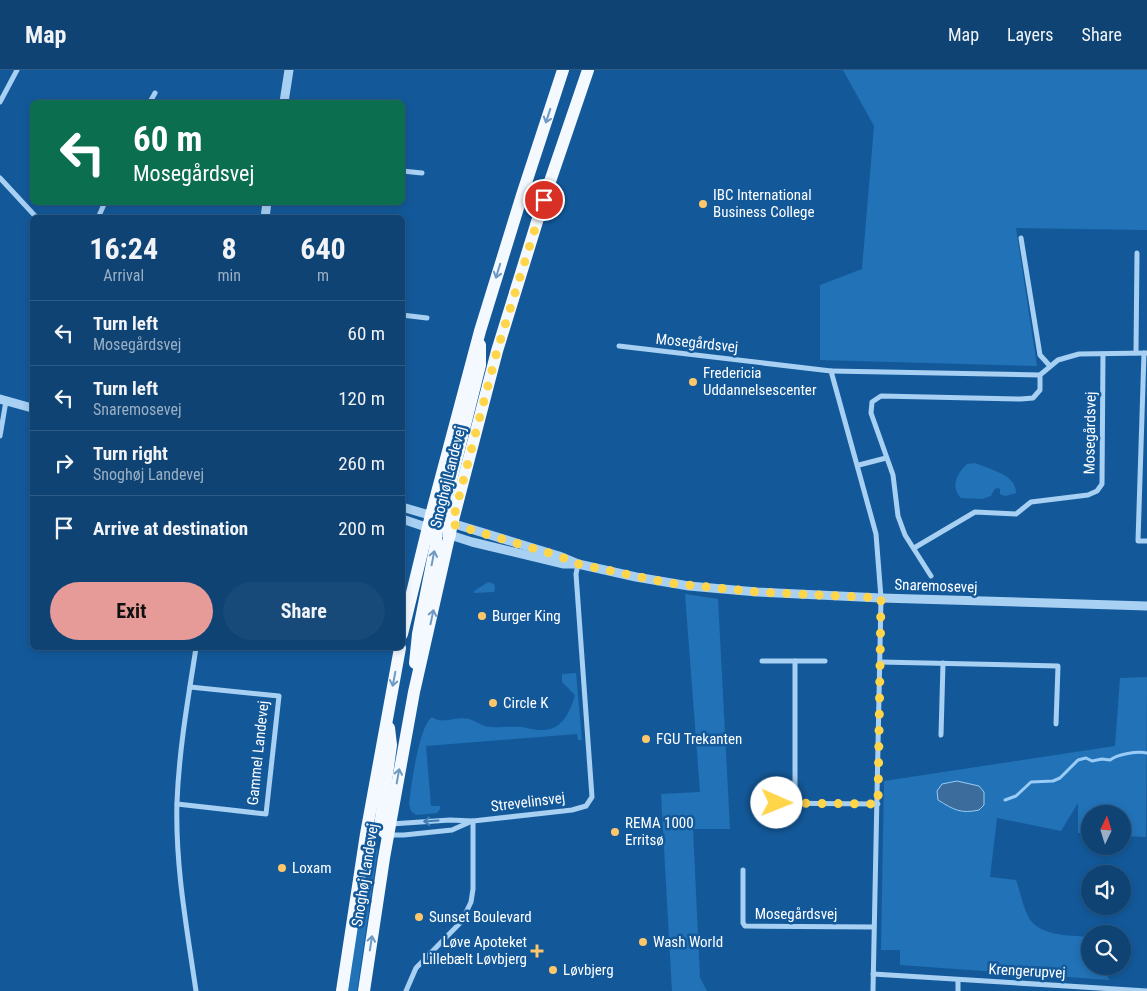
<!DOCTYPE html>
<html lang="en">
<head>
<meta charset="utf-8">
<style>
	:root { --surface:#0e4374; --page:#174a79; --text:#f1f3f6; --muted:#9bb0c5; --line:#2e5c86; --accent:#e69b98 }
	body { margin:0; font-family:"Roboto Condensed",sans-serif; background:var(--page); color:var(--text); height:100vh; display:flex; flex-direction:column; font-size:19px; white-space:nowrap }
	* { box-sizing:border-box; margin:0 }
	p { font-size:16px; color:var(--muted) }
	.icon { flex:none; width:28px; height:28px; fill:none; stroke:currentColor; stroke-width:2; stroke-linecap:round; stroke-linejoin:round }
	.map { position:relative; flex:1; overflow:hidden }
	.details { position:absolute; left:30px; top:145px; width:375px; height:435px; display:flex; flex-direction:column; background:var(--surface); border-radius:8px; box-shadow:0 2px 8px #0003,0 0 0 1px var(--line) }
	.details>* { flex:none }
	.guide { position:absolute; left:30px; top:30px; width:375px; height:105px; border-radius:8px; box-shadow:0 2px 8px #0003,0 0 0 1px var(--line); background:#0b6e4f; color:#fff; overflow:hidden }
	.needle { width:32px; rotate:4deg }
	.tools { position:absolute; left:1081px; top:735px; display:grid; gap:10px }
	.tools a { display:grid; place-items:center; width:50px; height:50px; border-radius:50%; background:var(--surface); box-shadow:0 2px 8px #0003,0 0 0 1px var(--line); font-size:25px }
	.pin { position:absolute; display:grid; place-items:center; width:42px; height:42px; color:#fff; margin:-21px; border:2px solid #fff; border-radius:50%; box-shadow:0 1px 5px #0007 }
	.me { position:absolute; width:55px; margin:-28px; rotate:91deg; stroke-linejoin:round; filter:drop-shadow(0 0 4px #0008) }
	.turn { display:flex; align-items:center; gap:18px; height:105px; padding:0 20px; font-size:22px }
	.turn .icon { width:65px; height:65px; stroke-width:2.5 }
	.turn b { display:block; font-size:35px; line-height:42px }
	.eta { display:flex; justify-content:space-evenly; align-items:center; height:85px; text-align:center }
	.eta b { font-size:30px; font-weight:700; line-height:35px }
	.button { display:flex; gap:10px; margin-top:auto; padding:10px 20px }
	.button a { flex:1; height:58px; border-radius:30px; background:var(--accent); color:#111; font-size:20px; font-weight:700; line-height:58px; text-align:center }
	.button a+a { background:var(--page); color:var(--text) }
	ul { padding:0; list-style:none }
	li { display:flex; align-items:center; gap:15px; height:65px; padding:0 20px; border-top:1px solid var(--line) }
	li div { flex:1 }
	li b { display:block; font-size:19px }
	li em { font-style:normal }
	header { display:flex; align-items:center; gap:30px; box-sizing:border-box; height:70px; padding:0 25px; background:var(--surface); border-bottom:1px solid var(--line) }
	header strong { font-size:24px }
	nav { display:flex; gap:28px; margin-inline-start:auto; font-size:18px }
	.map>svg:first-child { display:block }
</style>
</head>
<body>
<header>
<strong>Map</strong>
<nav><a>Map</a><a>Layers</a><a>Share</a></nav>
</header>
<div class="map">
<svg width="1147" height="921" viewBox="0 0 1147 921">
	<rect width="100%" height="100%" fill="#13599a"/>
	<g fill="#2272b7">
		<polygon points="843,0 1147,0 1147,160 1016,158 1037,296 820,290 820,215 862,199 874,56"/>
		<path d="M975,393c14,6 42,12 41,30l-11,3 -5,-2v-5l-3,-1 -3,2 -3,6 -9,3 -21,-1c-11,-12 -4,-24 6,-34z"/>
		<polygon points="488,512 494,514 495,517 494,522 474,523 474,521"/>
		<polygon points="685,524 718,529 730,759 693,759 700,908 707,921 672,921 661,724 700,722"/>
		<path d="M576,603l6,67h-4l-1,-6 -151,12 5,60h9v3l-3,4 -21,2 -5,-4 -2,-7c2,-17 10,-78 23,-87 10,8 25,-1 37,2 8,2 13,8 22,8 10,1 20,-1 31,0 6,1 12,3 19,3 21,1 29,-18 34,-35l-13,-13v-8z"/>
		<path d="M1147,607l-1,160 -23,-1 -1,-22h-32v20l-12,-1v-30l-17,28 -64,-13 -7,59 26,3c4,11 6,23 11,34 9,23 42,21 63,23v29h14l5,14 -209,-15v-15h-19l3,-169 231,-35 5,-68z"/>
		<polygon points="374,778 378,779 357,921 348,921 368,792"/>
	</g>
	<path fill="#3b6c9b" stroke="#99ccf6" d="M957,711l22,5 5,6v13l-5,5c-18,4 -25,0 -41,-10l-1,-9 5,-7z"/>
	<g fill="none" stroke-linecap="round" stroke-linejoin="round">
		<path stroke="#99ccf6" stroke-width="3" d="M1005,730l11,-4 15,-14 22,-1 7,-3 18,-18 8,-2 6,3 10,-2 8,1c8,-6 27,-9 37,-7"/>
		<g stroke="#a7d0f3" stroke-width="5">
			<polyline points="0,32 17,0"/>
			<polyline points="150,32 155,23"/>
			<polyline points="402,101 422,103"/>
			<polyline points="0,108 37,148"/>
			<polyline points="98,148 105,132"/>
			<polyline points="1021,168 1040,285 1050,296"/>
			<polyline points="402,245 427,248"/>
			<polyline points="619,276 831,301 876,464 881,528 873,921"/>
			<polyline points="1136,283 1137,183"/>
			<polyline points="1144,283 1138,471 1147,471"/>
			<polyline points="831,301 1040,305 1058,290 1079,284 1147,283"/>
			<polyline points="0,366 6,331"/>
			<polyline points="859,395 886,388"/>
			<polyline points="914,478 975,442 1016,444 1031,432 1088,425 1097,421 1102,414 1103,284"/>
			<polyline points="931,506 905,465 898,446 893,405 871,343 872,332 881,326 1021,329 1033,328 1040,320 1040,305"/>
			<polyline points="762,591 825,591"/>
			<polyline points="880,592 1058,596 1056,654"/>
			<polyline points="941,665 943,593"/>
			<polyline points="760,733 878,734"/>
			<polyline points="795,733 795,591"/>
			<polyline points="177,734 266,744 279,626 190,617"/>
			<polyline points="391,754 450,750 473,751 572,740 586,736 592,727 576,504 578,494"/>
			<polyline points="388,765 404,765 452,760 470,752"/>
			<polyline points="743,800 743,853 745,856 874,857"/>
			<polyline points="873,904 1147,921"/>
			<path d="M196,921c-9,-62 -21,-126 -19,-189 2,-52 11,-103 19,-154"/>
			<polyline points="406,921 416,898 462,851 471,832 473,819 473,751"/>
			<polyline points="958,921 958,910"/>
		</g>
		<g stroke="#a7d0f3" stroke-width="9">
			<polyline points="284,32 289,0"/>
			<polyline points="265,148 267,132"/>
			<polyline points="0,329 32,338"/>
			<polyline points="402,437 436,447"/>
			<polyline points="402,449 432,459"/>
			<polyline points="448,452 559,486 578,494 636,507 689,516 757,522 881,528 1147,536"/>
			<polyline points="444,463 472,472 564,494 575,494"/>
		</g>
		<g stroke="#f3f9ff" stroke-width="12">
			<polyline points="450,465 444,450 443,443 480,295 480,275"/>
			<polyline points="402,564 431,445 480,261 522,125 563,0"/>
			<polyline points="415,593 418,564 436,474 436,452 431,445"/>
			<polyline points="388,765 384,762 380,756 391,675 389,658"/>
			<polyline points="342,921 366,764 400,578"/>
			<polyline points="364,921 384,788 414,622 452,454 497,281 544,129 588,0"/>
		</g>
	</g>
	<defs><path id="oneway-shaft" d="M-6 0H5M1.5-3L5.5 0L1.5 3" fill="none" stroke-width="1.6" stroke-linecap="round" stroke-linejoin="round" transform="scale(1.25)"/></defs>
	<g stroke="#6d99c2">
		<use href="#oneway-shaft" transform="translate(548 46) rotate(108)"/>
		<use href="#oneway-shaft" transform="translate(498 201) rotate(107)"/>
		<use href="#oneway-shaft" transform="translate(433 488) rotate(-79)"/>
		<use href="#oneway-shaft" transform="translate(432 547) rotate(-78)"/>
		<use href="#oneway-shaft" transform="translate(394 609) rotate(101)"/>
		<use href="#oneway-shaft" transform="translate(398 706) rotate(-80)"/>
		<use href="#oneway-shaft" transform="translate(371 873) rotate(-81)"/>
	</g>
	<use stroke="#3f7db5" href="#oneway-shaft" transform="translate(431 751) rotate(176)"/>
	<g fill="none" stroke-linecap="round" stroke-linejoin="round">
		<polyline stroke="#ffd54a" stroke-width="9" stroke-dasharray="0 16.2" points="544,130 497,281 452,454 559,486 578,494 668,513 757,522 881,528 878,734 777,733"/>
	</g>
	<g fill="#ffc769" stroke="#13599a" stroke-width="2">
		<circle cx="703" cy="134" r="5"/>
		<circle cx="693" cy="312" r="5"/>
		<circle cx="482" cy="546" r="5"/>
		<circle cx="493" cy="633" r="5"/>
		<circle cx="646" cy="669" r="5"/>
		<circle cx="615" cy="762" r="5"/>
		<circle cx="282" cy="798" r="5"/>
		<circle cx="419" cy="847" r="5"/>
		<circle cx="643" cy="872" r="5"/>
		<path d="M534.5 873.5h5v5h5v5h-5v5h-5v-5h-5v-5h5z"/>
		<circle cx="553" cy="900" r="5"/>
	</g>
	<g text-anchor="middle" dominant-baseline="central" stroke-width="5" stroke-linejoin="round" paint-order="stroke">
		<g font-size="15" fill="#fff" stroke="#13599a" text-anchor="start">
			<text x="713" y="125">IBC International<tspan x="713" dy="17">Business College</tspan></text>
			<text x="703" y="303">Fredericia<tspan x="703" dy="17">Uddannelsescenter</tspan></text>
			<text x="492" y="546">Burger King</text>
			<text x="503" y="633">Circle K</text>
			<text x="656" y="669">FGU Trekanten</text>
			<text x="625" y="753">REMA 1000<tspan x="625" dy="17">Erritsø</tspan></text>
			<text x="292" y="798">Loxam</text>
			<text x="429" y="847">Sunset Boulevard</text>
			<text x="527" y="872" text-anchor="end">Løve Apoteket<tspan x="527" dy="17">Lillebælt Løvbjerg</tspan></text>
			<text x="653" y="872">Wash World</text>
			<text x="563" y="900">Løvbjerg</text>
		</g>
		<g font-size="15" fill="#fff" stroke="#13599a">
			<text transform="translate(697 273) rotate(6)">Mosegårdsvej</text>
			<text transform="translate(1090 363) rotate(-89)">Mosegårdsvej</text>
			<text transform="translate(448 407) rotate(-76)">Snoghøj Landevej</text>
			<text transform="translate(936 516) rotate(2)">Snaremosevej</text>
			<text transform="translate(258 683) rotate(-84)">Gammel Landevej</text>
			<text transform="translate(528 732) rotate(-7)">Strevelinsvej</text>
			<text transform="translate(365 805) rotate(-81)">Snoghøj Landevej</text>
			<text x="796" y="844">Mosegårdsvej</text>
			<text transform="translate(1027 901) rotate(3)">Krengerupvej</text>
		</g>
	</g>
</svg>
<div class="tools">
<a><svg class="needle" viewBox="-14 -14 28 28"><path d="M0-13l5 13h-10z" fill="#e53935"/><path d="M0 13l5-13h-10z" fill="#9bb0c5"/></svg></a>
<a><svg class="icon" aria-label="sound" viewBox="0 0 24 24"><path d="M4 9h4l5-4v14l-5-4H4zM17 9q2 3 0 6"/></svg></a>
<a><svg class="icon" aria-label="search" viewBox="0 0 24 24"><circle cx="10" cy="10" r="6"/><path d="M15 15l6 6"/></svg></a>
</div>
<div class="pin" style="left:544px;top:130px;background:#d93025"><svg class="icon" aria-label="arrive" viewBox="0 0 24 24"><path d="M6 21V4h12l-3 4 3 4H6"/></svg></div>
<svg class="me" style="left:777px;top:733px" viewBox="-20 -20 40 40"><circle r="19" fill="#fff"/><path d="M0-13L10 11 0 6-10 11z" fill="#ffd54a"/></svg>
<div class="guide">
<div class="turn"><svg class="icon" aria-label="left" viewBox="0 0 24 24"><path d="M17 20v-9H6M10 6l-5 5 5 5"/></svg><div><b>60 m</b>Mosegårdsvej</div></div>
</div>
<section class="details">
<div class="eta">
<div><b>16:24</b><p>Arrival</p></div>
<div><b>8</b><p>min</p></div>
<div><b>640</b><p>m</p></div>
</div>
<ul>
<li><svg class="icon" aria-label="left" viewBox="0 0 24 24"><path d="M17 20v-9H6M10 6l-5 5 5 5"/></svg><div><b>Turn left</b><p>Mosegårdsvej</p></div><em>60 m</em></li>
<li><svg class="icon" aria-label="left" viewBox="0 0 24 24"><path d="M17 20v-9H6M10 6l-5 5 5 5"/></svg><div><b>Turn left</b><p>Snaremosevej</p></div><em>120 m</em></li>
<li><svg class="icon" aria-label="right" viewBox="0 0 24 24"><path d="M7 20v-9h11M14 6l5 5-5 5"/></svg><div><b>Turn right</b><p>Snoghøj Landevej</p></div><em>260 m</em></li>
<li><svg class="icon" aria-label="arrive" viewBox="0 0 24 24"><path d="M6 21V4h12l-3 4 3 4H6"/></svg><div><b>Arrive at destination</b></div><em>200 m</em></li>
</ul>
<div class="button"><a>Exit</a><a>Share</a></div>
</section>
</div>
</body>
</html>
